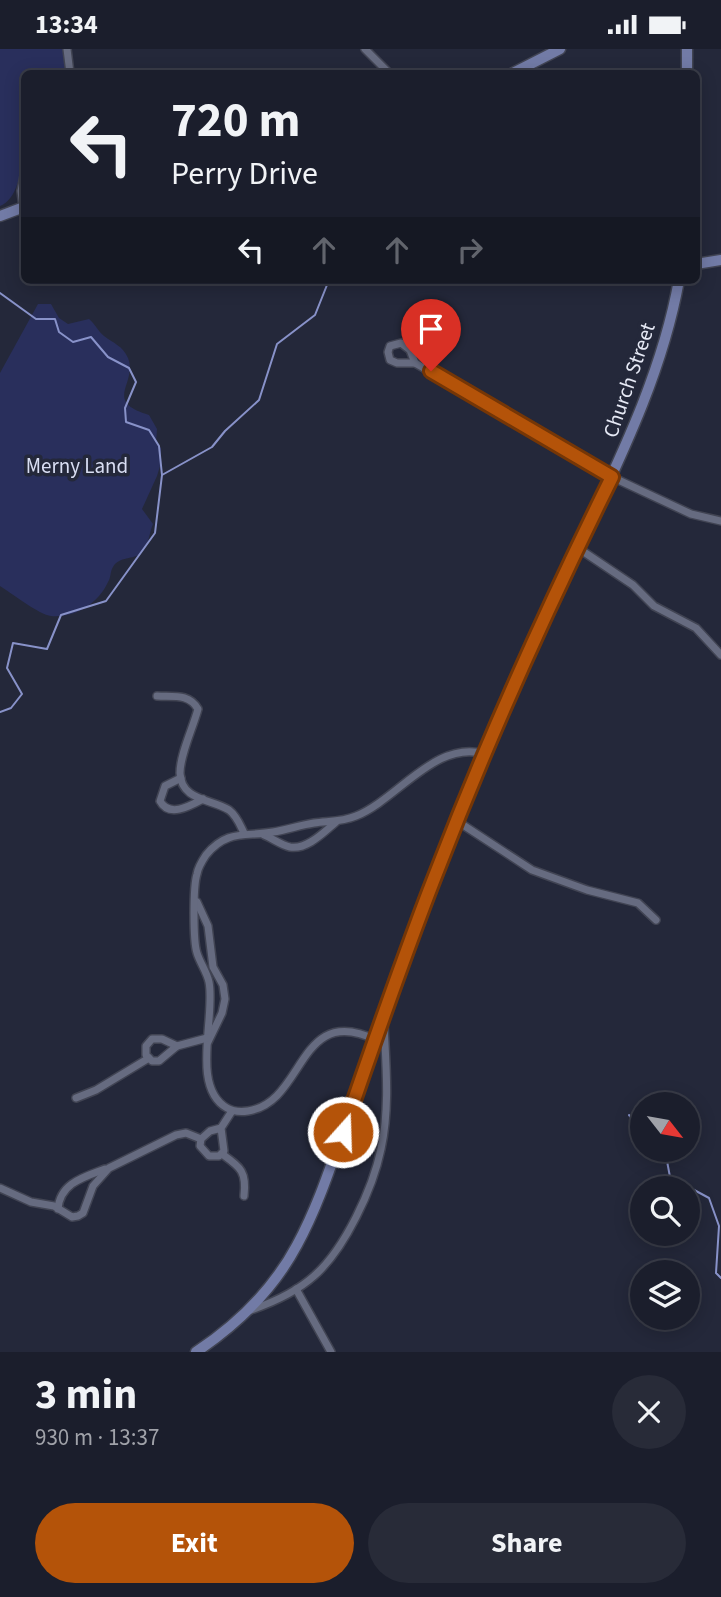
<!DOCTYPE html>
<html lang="en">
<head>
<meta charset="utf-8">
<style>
	:root { --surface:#1b1e2c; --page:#282b38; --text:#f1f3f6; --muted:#a0a2a9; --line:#393c48; --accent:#b45309 }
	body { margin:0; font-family:"Source Sans 3",sans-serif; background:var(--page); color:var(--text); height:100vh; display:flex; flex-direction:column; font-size:26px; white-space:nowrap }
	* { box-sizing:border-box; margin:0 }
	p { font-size:23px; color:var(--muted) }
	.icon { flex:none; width:38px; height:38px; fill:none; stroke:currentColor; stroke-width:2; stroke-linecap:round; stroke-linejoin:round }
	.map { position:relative; height:1303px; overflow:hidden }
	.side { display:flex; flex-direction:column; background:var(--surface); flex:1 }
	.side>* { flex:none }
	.hud { position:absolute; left:21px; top:21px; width:679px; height:214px; border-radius:10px; box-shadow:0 4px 18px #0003,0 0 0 2px var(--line); background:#1b1e2c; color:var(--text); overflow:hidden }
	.needle { width:46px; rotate:121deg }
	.controls { position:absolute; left:630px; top:1043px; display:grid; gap:14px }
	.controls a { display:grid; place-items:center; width:70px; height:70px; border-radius:50%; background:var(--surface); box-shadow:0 4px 18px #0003,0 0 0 2px var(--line); font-size:35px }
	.pin { position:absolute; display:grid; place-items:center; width:60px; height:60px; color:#fff; margin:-72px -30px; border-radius:50% 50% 50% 0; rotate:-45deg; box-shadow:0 0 7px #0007 }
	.pin .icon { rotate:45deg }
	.me { position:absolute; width:77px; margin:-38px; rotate:20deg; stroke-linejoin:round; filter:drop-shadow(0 0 5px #0008) }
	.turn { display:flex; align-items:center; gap:24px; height:147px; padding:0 35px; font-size:32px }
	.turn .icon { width:91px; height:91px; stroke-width:2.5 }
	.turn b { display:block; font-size:49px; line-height:60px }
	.lanes { display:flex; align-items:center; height:66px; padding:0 35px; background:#0003; justify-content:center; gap:35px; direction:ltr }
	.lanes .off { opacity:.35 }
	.round { display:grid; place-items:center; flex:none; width:74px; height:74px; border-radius:37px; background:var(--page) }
	.overview { display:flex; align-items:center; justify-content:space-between; height:119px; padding:0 35px }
	h1 { font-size:42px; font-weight:700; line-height:52px }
	.cta { display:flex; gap:14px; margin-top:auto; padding:14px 35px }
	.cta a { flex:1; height:80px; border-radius:42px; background:var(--accent); color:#fff; font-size:28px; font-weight:700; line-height:80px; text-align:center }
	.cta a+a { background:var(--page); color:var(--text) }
	.status { display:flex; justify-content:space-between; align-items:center; height:49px; padding:0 35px; background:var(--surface); direction:ltr }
	.status svg { height:19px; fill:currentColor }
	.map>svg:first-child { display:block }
</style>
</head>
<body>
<div class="status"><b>13:34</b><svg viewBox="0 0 49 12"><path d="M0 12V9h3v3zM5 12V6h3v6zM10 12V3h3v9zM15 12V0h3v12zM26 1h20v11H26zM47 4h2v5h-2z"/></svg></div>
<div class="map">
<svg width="721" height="1303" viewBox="0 0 721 1303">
	<rect width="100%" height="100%" fill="#24283a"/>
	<g fill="#292f5c">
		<path d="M0,0h64l4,14 -2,10h-42c0,29 8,122 -24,133z"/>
		<path d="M38,255h13l8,14 9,6 21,-5c6,5 9,12 15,17 9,7 19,10 24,22 10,26 -26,43 21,57l8,14 -1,14 5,5v15l-4,13 -15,33 11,15c-4,9 -4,22 -12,29 -7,7 -22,3 -28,14 -3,4 -2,11 -5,15 -10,22 -33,36 -57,34 -11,-1 -40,-23 -51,-30v-213z"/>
	</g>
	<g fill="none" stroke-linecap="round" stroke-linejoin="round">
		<g stroke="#8892c9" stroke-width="2">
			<polyline points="0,244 36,270 55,270 59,283 73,293 91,288 108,308 129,319 136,333 125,359 126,373 149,381 159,397 162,426 155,484 106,552 61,566 47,600 13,594 7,619 22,645 11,659 0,663"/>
			<polyline points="162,426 212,398 225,382 259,351 277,295 315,266 329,231"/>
			<polyline points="629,1066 642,1082"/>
			<polyline points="658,1101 667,1112 670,1128 709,1149 719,1177 716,1224 721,1229"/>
		</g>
		<g stroke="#414453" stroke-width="10">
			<g id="street">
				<polyline points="67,0 70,24"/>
				<polyline points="365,0 389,24"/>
				<polyline points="23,158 21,142 24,127"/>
				<polygon points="401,294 410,301 415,314 397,314 390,311 388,303 390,297"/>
				<polyline points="415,314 612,428 691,465 721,472"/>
				<polyline points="578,499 633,536 654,557 696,579 721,606"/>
				<path d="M157,647c16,1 32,-3 41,13 -5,19 -18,45 -18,64 1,28 32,26 49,37 8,6 11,15 15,23"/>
				<path d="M181,729l-16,8 -5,15c9,17 30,5 43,-2"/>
				<polyline points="457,772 532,821 587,841 638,854 656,871"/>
				<path d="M264,786c8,3 17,10 26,12 17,3 34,-15 46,-25"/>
				<polyline points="197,853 208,877 213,918 223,936 225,950 222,964 208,993"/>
				<polygon points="152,990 162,990 177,997 159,1012 152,1012 146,1006 146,997"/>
				<path d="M376,991c-79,-38 -70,62 -128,71 -7,1 -14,1 -21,-3 -37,-21 -11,-92 -18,-126 -2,-10 -9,-19 -12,-29 -4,-12 -4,-67 0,-79 1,-7 5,-13 9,-19 21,-26 40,-18 67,-23 14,-2 27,-7 41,-9 15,-2 28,-1 42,-7 42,-17 80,-77 129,-62"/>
				<polyline points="177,997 207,989"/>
				<polyline points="76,1049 96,1041 149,1009"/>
				<polyline points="221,1079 224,1102 219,1107 209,1107 200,1097 201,1090 210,1082 221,1079 232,1062"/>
				<path d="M222,1105c18,13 25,17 22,42"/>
				<polyline points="0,1139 31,1153 54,1157 72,1168 78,1167 83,1164 93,1137 109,1119 176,1086 186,1084 201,1090"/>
				<path d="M58,1160c2,-26 26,-32 47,-40"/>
				<polyline points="296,1240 331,1303"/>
				<path d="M248,1262c24,-8 47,-18 66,-35 31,-27 59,-88 67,-127 9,-41 5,-83 3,-124"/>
			</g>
		</g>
		<g stroke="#414453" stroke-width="13">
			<g id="secondary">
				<polyline points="513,24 560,0"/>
				<polyline points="687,24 687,0"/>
				<polyline points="0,167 24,158"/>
				<polyline points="696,215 721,211"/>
				<path d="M196,1303c42,-28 77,-62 101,-107 24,-44 38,-93 55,-139 39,-105 74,-210 116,-314 37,-88 77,-175 118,-261 38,-81 77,-162 93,-251"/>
			</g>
		</g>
		<use href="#street" stroke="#666b80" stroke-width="7"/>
		<use href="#secondary" stroke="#727ba6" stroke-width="10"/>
	</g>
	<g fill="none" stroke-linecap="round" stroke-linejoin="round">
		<g stroke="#753606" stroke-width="18">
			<path id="route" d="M343,1083c31,-89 61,-178 96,-266 51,-132 110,-262 173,-389l-181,-106"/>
		</g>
		<use href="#route" stroke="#b45309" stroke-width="12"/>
	</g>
	<g text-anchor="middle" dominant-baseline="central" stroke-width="7" stroke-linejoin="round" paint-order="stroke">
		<g font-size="21" fill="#e6e9f5" stroke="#24283a">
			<text transform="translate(629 331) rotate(-71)">Church Street</text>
		</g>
		<g font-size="21" fill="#d9def3" stroke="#24283a">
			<text x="77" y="417">Merny Land</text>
		</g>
	</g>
</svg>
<div class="controls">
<a><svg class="needle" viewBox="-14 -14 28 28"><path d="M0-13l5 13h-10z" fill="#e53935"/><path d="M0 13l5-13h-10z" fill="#a0a2a9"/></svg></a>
<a><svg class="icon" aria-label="search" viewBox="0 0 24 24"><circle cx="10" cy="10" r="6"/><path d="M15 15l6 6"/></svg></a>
<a><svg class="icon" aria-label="layers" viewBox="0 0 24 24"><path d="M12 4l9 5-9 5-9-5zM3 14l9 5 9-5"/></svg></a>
</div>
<div class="pin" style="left:431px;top:322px;background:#d93025"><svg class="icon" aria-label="arrive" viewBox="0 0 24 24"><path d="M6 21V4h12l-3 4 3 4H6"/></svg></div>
<svg class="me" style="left:343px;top:1083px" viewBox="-20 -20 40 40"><circle r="17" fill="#b45309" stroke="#fff" stroke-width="3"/><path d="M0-11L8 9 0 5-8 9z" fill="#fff"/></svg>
<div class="hud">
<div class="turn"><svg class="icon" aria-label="left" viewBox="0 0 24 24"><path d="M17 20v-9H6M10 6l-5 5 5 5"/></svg><div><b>720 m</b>Perry Drive</div></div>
<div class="lanes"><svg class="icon" aria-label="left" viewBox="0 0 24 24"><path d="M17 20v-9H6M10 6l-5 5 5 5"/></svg><svg class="icon off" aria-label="ahead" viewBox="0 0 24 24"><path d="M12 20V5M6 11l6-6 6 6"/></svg><svg class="icon off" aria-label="ahead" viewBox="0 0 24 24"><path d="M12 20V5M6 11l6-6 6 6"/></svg><svg class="icon off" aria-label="right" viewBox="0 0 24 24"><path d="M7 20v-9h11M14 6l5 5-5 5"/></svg></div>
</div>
</div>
<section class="side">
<div class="overview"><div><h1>3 min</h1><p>930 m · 13:37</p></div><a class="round"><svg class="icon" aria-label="close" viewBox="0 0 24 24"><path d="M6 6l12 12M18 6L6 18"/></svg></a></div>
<div class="cta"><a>Exit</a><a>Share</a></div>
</section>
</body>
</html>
